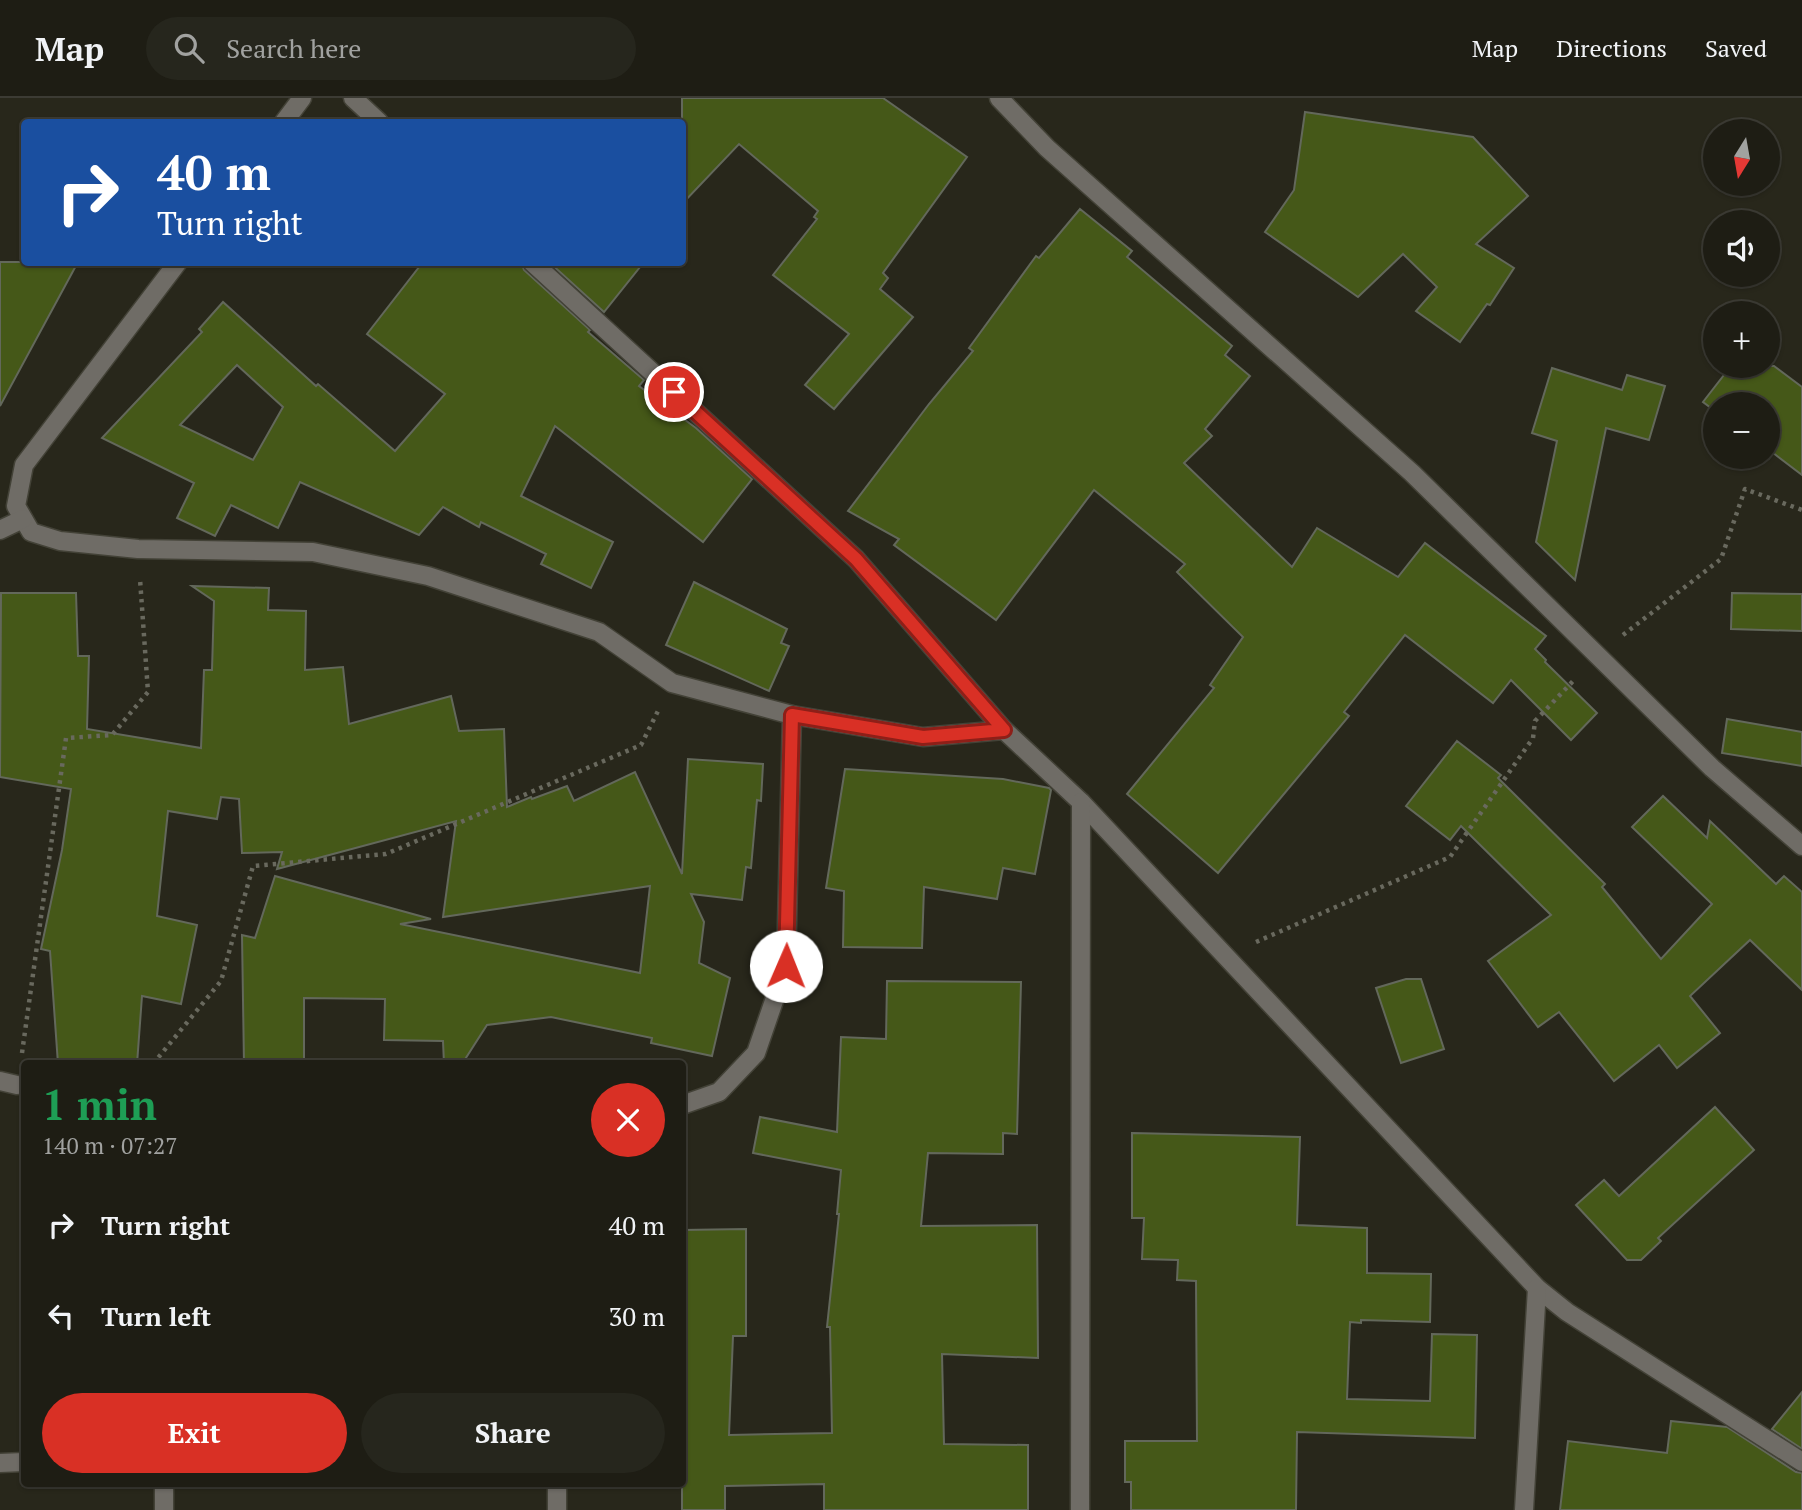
<!DOCTYPE html>
<html lang="en">
<head>
<meta charset="utf-8">
<style>
	:root { --surface:#1e1d14; --page:#26261d; --text:#f1f3f6; --muted:#a1a2a0; --line:#3c3b34; --accent:#d93025 }
	body { margin:0; font-family:"PT Serif",serif; background:var(--page); color:var(--text); height:100vh; display:flex; flex-direction:column; font-size:26px; white-space:nowrap }
	* { box-sizing:border-box; margin:0 }
	p { font-size:23px; color:var(--muted) }
	.icon { flex:none; width:38px; height:38px; fill:none; stroke:currentColor; stroke-width:2; stroke-linecap:round; stroke-linejoin:round }
	.map { position:relative; flex:1; overflow:hidden }
	.side { position:absolute; left:21px; top:962px; width:665px; height:427px; display:flex; flex-direction:column; background:var(--surface); border-radius:7px; box-shadow:0 2px 5px #0004,0 0 0 2px var(--line) }
	.side>* { flex:none }
	.banner { position:absolute; left:21px; top:21px; width:665px; height:147px; border-radius:7px; box-shadow:0 2px 5px #0004,0 0 0 2px var(--line); background:#1a4fa0; color:#fff; overflow:hidden }
	.needle { width:46px; rotate:191deg }
	.tools { position:absolute; left:1703px; top:21px; display:grid; gap:14px }
	.tools a { display:grid; place-items:center; width:77px; height:77px; border-radius:50%; background:var(--surface); box-shadow:0 2px 5px #0004,0 0 0 2px var(--line); font-size:35px }
	.pin { position:absolute; display:grid; place-items:center; width:60px; height:60px; color:#fff; margin:-30px; border:4px solid #fff; border-radius:50%; box-shadow:0 2px 7px #0007 }
	.me { position:absolute; width:77px; margin:-38px; rotate:1deg; stroke-linejoin:round; filter:drop-shadow(0 0 5px #0008) }
	.turn { display:flex; align-items:center; gap:24px; height:147px; padding:0 21px; font-size:32px }
	.turn .icon { width:91px; height:91px; stroke-width:2.5 }
	.turn b { display:block; font-size:49px; line-height:60px }
	.round { display:grid; place-items:center; flex:none; width:74px; height:74px; border-radius:37px; background:var(--page) }
	.head { display:flex; align-items:center; justify-content:space-between; height:119px; padding:0 21px }
	h1 { font-size:42px; font-weight:700; line-height:52px; color:#1e9e55 }
	.button { display:flex; gap:14px; margin-top:auto; padding:14px 21px }
	.button a { flex:1; height:80px; border-radius:42px; background:var(--accent); color:#fff; font-size:28px; font-weight:700; line-height:80px; text-align:center }
	.button a+a { background:var(--page); color:var(--text) }
	ul { padding:0; list-style:none }
	li { display:flex; align-items:center; gap:21px; height:91px; padding:0 21px }
	li div { flex:1 }
	li b { display:block; font-size:26px }
	li em { font-style:normal }
	header { display:flex; align-items:center; gap:42px; box-sizing:border-box; height:98px; padding:0 35px; background:var(--surface); border-bottom:2px solid var(--line) }
	header strong { font-size:33px }
	nav { display:flex; gap:38px; margin-inline-start:auto; font-size:24px }
	.search { width:490px; height:63px; background:var(--page); display:flex; align-items:center; gap:18px; box-sizing:border-box; padding:0 24px; border-radius:38px; color:var(--muted); font-size:26px }
	.map>svg:first-child { display:block }
</style>
</head>
<body>
<header>
<strong>Map</strong>
<div class="search"><svg class="icon" aria-label="search" viewBox="0 0 24 24"><circle cx="10" cy="10" r="6"/><path d="M15 15l6 6"/></svg>Search here</div>
<nav><a>Map</a><a>Directions</a><a>Saved</a></nav>
</header>
<div class="map">
<svg width="1802" height="1412" viewBox="0 0 1802 1412">
	<rect width="100%" height="100%" fill="#28271b"/>
	<g fill="#455818" stroke="#63685b" stroke-width="2" fill-rule="evenodd">
		<polygon points="682,0 883,0 967,59 883,175 888,180 880,191 913,219 834,311 805,287 849,236 773,177 817,121 814,119 818,113 739,46 682,106"/>
		<polygon points="1305,14 1473,39 1528,98 1476,146 1514,170 1490,207 1487,206 1460,244 1416,213 1437,189 1403,156 1358,199 1265,134 1294,92"/>
		<polygon points="1080,111 1132,153 1127,159 1232,248 1225,257 1250,278 1205,331 1212,338 1184,365 1292,469 1317,430 1398,479 1425,445 1546,538 1535,551 1546,562 1545,564 1597,615 1571,642 1511,582 1493,605 1405,537 1344,614 1349,618 1218,775 1127,696 1214,590 1210,587 1243,539 1177,474 1185,466 1094,392 996,522 894,447 899,441 848,413 929,306 973,253 969,250 1036,158 1039,160"/>
		<polygon points="0,164 78,164 0,308"/>
		<path d="M423,164h98l3,8 66,60 -2,2 56,48 -5,6 57,42 56,51 -49,63 -148,-116 -34,70 92,46 -22,46 -50,-24 5,-10 -65,-32 -2,5 -36,-20 -24,28 -119,-53 -22,46 -47,-23 -16,31 -38,-18 17,-35 -92,-45 100,-106 -3,-3 24,-27 93,84 2,-2 77,67 50,-57 -78,-60zM237,267l46,42 -30,53 -73,-35z"/>
		<polygon points="549,164 644,164 604,214"/>
		<polygon points="1731,268 1774,268 1802,289 1802,377 1768,351 1768,306 1715,306 1715,313 1703,304"/>
		<polygon points="1552,270 1622,292 1627,277 1665,288 1649,342 1606,330 1575,482 1536,444 1557,343 1532,335"/>
		<polygon points="694,484 787,531 781,545 789,548 769,593 666,547"/>
		<polygon points="192,488 269,490 268,512 306,513 305,572 343,569 349,626 451,598 459,633 504,631 507,709 531,699 532,701 567,688 574,703 635,674 682,776 688,661 763,666 761,703 757,702 751,770 746,769 742,802 691,796 704,824 699,865 730,880 712,958 651,945 652,940 551,919 487,927 462,966 444,966 443,943 384,942 385,901 304,900 304,966 244,966 242,837 255,840 275,778 431,821 400,826 640,875 650,788 443,819 456,723 277,771 282,754 242,755 239,701 221,699 217,721 168,713 157,818 197,827 181,906 142,898 137,966 58,966 50,853 41,851 62,752 71,691 0,679 1,495 76,495 78,558 89,558 87,631 201,650 204,572 212,572 214,503"/>
		<polygon points="1732,495 1802,496 1802,533 1731,531"/>
		<polygon points="1727,621 1802,634 1802,668 1722,655"/>
		<polygon points="1457,643 1501,677 1498,680 1605,786 1602,789 1661,861 1712,806 1632,729 1663,698 1707,740 1710,723 1776,786 1784,778 1802,794 1802,892 1750,842 1690,898 1720,935 1677,970 1659,947 1614,983 1559,914 1538,929 1488,863 1551,817 1461,728 1450,742 1406,708"/>
		<polygon points="845,671 1003,681 1049,690 1051,692 1035,776 1003,770 997,801 924,789 922,850 843,849 844,793 826,790"/>
		<polygon points="1406,881 1421,881 1444,951 1401,965 1376,890"/>
		<polygon points="887,883 1021,884 1017,1036 1003,1035 1003,1056 928,1055 921,1128 1037,1127 1038,1260 942,1256 944,1346 1028,1347 1028,1412 824,1412 824,1386 725,1388 725,1412 682,1412 682,1132 746,1131 746,1238 733,1238 729,1337 832,1335 830,1229 827,1229 839,1116 837,1116 841,1072 753,1055 760,1019 837,1034 841,939 886,941"/>
		<polygon points="1715,1009 1754,1052 1658,1140 1661,1143 1641,1162 1627,1162 1576,1107 1604,1082 1619,1098"/>
		<polygon points="1132,1035 1300,1039 1297,1127 1367,1130 1367,1175 1431,1176 1430,1224 1361,1222 1361,1225 1350,1224 1347,1301 1430,1303 1432,1236 1477,1237 1475,1340 1297,1334 1296,1412 1131,1412 1131,1384 1125,1384 1125,1343 1197,1343 1196,1183 1177,1182 1178,1162 1142,1161 1144,1120 1132,1120"/>
		<polygon points="1802,1294 1802,1351 1772,1331"/>
		<polygon points="1671,1323 1727,1329 1796,1374 1802,1375 1802,1412 1560,1412 1568,1343 1667,1355"/>
	</g>
	<g fill="none" stroke-linecap="round" stroke-linejoin="round">
		<g stroke="#434237" stroke-width="21">
			<g id="minor">
				<polyline points="353,0 379,24"/>
				<polyline points="999,0 1047,50 1412,375 1712,670 1802,748"/>
				<polyline points="284,24 302,0"/>
				<polyline points="178,164 24,367 16,408 31,434 60,443 138,451 313,454 428,478 599,534 672,585 792,617 923,639 1004,632"/>
				<polyline points="532,164 856,461 1004,632 1081,704 1537,1190 1567,1214 1802,1364"/>
				<polyline points="0,432 23,421"/>
				<polyline points="0,983 17,987"/>
				<polyline points="682,1007 719,994 756,955 786,868 792,617"/>
				<polyline points="0,1365 24,1364"/>
				<polyline points="164,1386 164,1412"/>
				<polyline points="557,1412 557,1386"/>
				<polyline points="1080,1412 1081,704"/>
				<polyline points="1524,1412 1537,1190"/>
			</g>
		</g>
		<g stroke="#69695e" stroke-width="4.5" stroke-dasharray="3.5 5" stroke-linecap="butt">
			<polyline points="1623,537 1721,461 1745,391 1802,412"/>
			<polyline points="1256,844 1450,759 1533,640 1535,623 1575,581"/>
			<polyline points="22,955 66,640 112,637 148,594 140,481"/>
			<polyline points="153,966 221,883 253,768 386,756 641,647 658,613"/>
		</g>
		<use href="#minor" stroke="#6f6c66" stroke-width="18"/>
	</g>
	<g fill="none" stroke-linecap="round" stroke-linejoin="round">
		<g stroke="#8d1f18" stroke-width="18">
			<polyline id="route" points="674,294 856,461 1004,632 923,639 792,617 786,868"/>
		</g>
		<use href="#route" stroke="#d93025" stroke-width="12"/>
	</g>
</svg>
<div class="tools">
<a><svg class="needle" viewBox="-14 -14 28 28"><path d="M0-13l5 13h-10z" fill="#e53935"/><path d="M0 13l5-13h-10z" fill="#a1a2a0"/></svg></a>
<a><svg class="icon" aria-label="sound" viewBox="0 0 24 24"><path d="M4 9h4l5-4v14l-5-4H4zM17 9q2 3 0 6"/></svg></a>
<a>+</a>
<a>−</a>
</div>
<div class="pin" style="left:674px;top:294px;background:#d93025"><svg class="icon" aria-label="arrive" viewBox="0 0 24 24"><path d="M6 21V4h12l-3 4 3 4H6"/></svg></div>
<svg class="me" style="left:786px;top:868px" viewBox="-20 -20 40 40"><circle r="19" fill="#fff"/><path d="M0-13L10 11 0 6-10 11z" fill="#d93025"/></svg>
<div class="banner">
<div class="turn"><svg class="icon" aria-label="right" viewBox="0 0 24 24"><path d="M7 20v-9h11M14 6l5 5-5 5"/></svg><div><b>40 m</b>Turn right</div></div>
</div>
<section class="side">
<div class="head"><div><h1>1 min</h1><p>140 m · 07:27</p></div><a class="round" style="background:#d93025;color:#fff"><svg class="icon" aria-label="close" viewBox="0 0 24 24"><path d="M6 6l12 12M18 6L6 18"/></svg></a></div>
<ul>
<li><svg class="icon" aria-label="right" viewBox="0 0 24 24"><path d="M7 20v-9h11M14 6l5 5-5 5"/></svg><div><b>Turn right</b></div><em>40 m</em></li>
<li><svg class="icon" aria-label="left" viewBox="0 0 24 24"><path d="M17 20v-9H6M10 6l-5 5 5 5"/></svg><div><b>Turn left</b></div><em>30 m</em></li>
</ul>
<div class="button"><a>Exit</a><a>Share</a></div>
</section>
</div>
</body>
</html>
